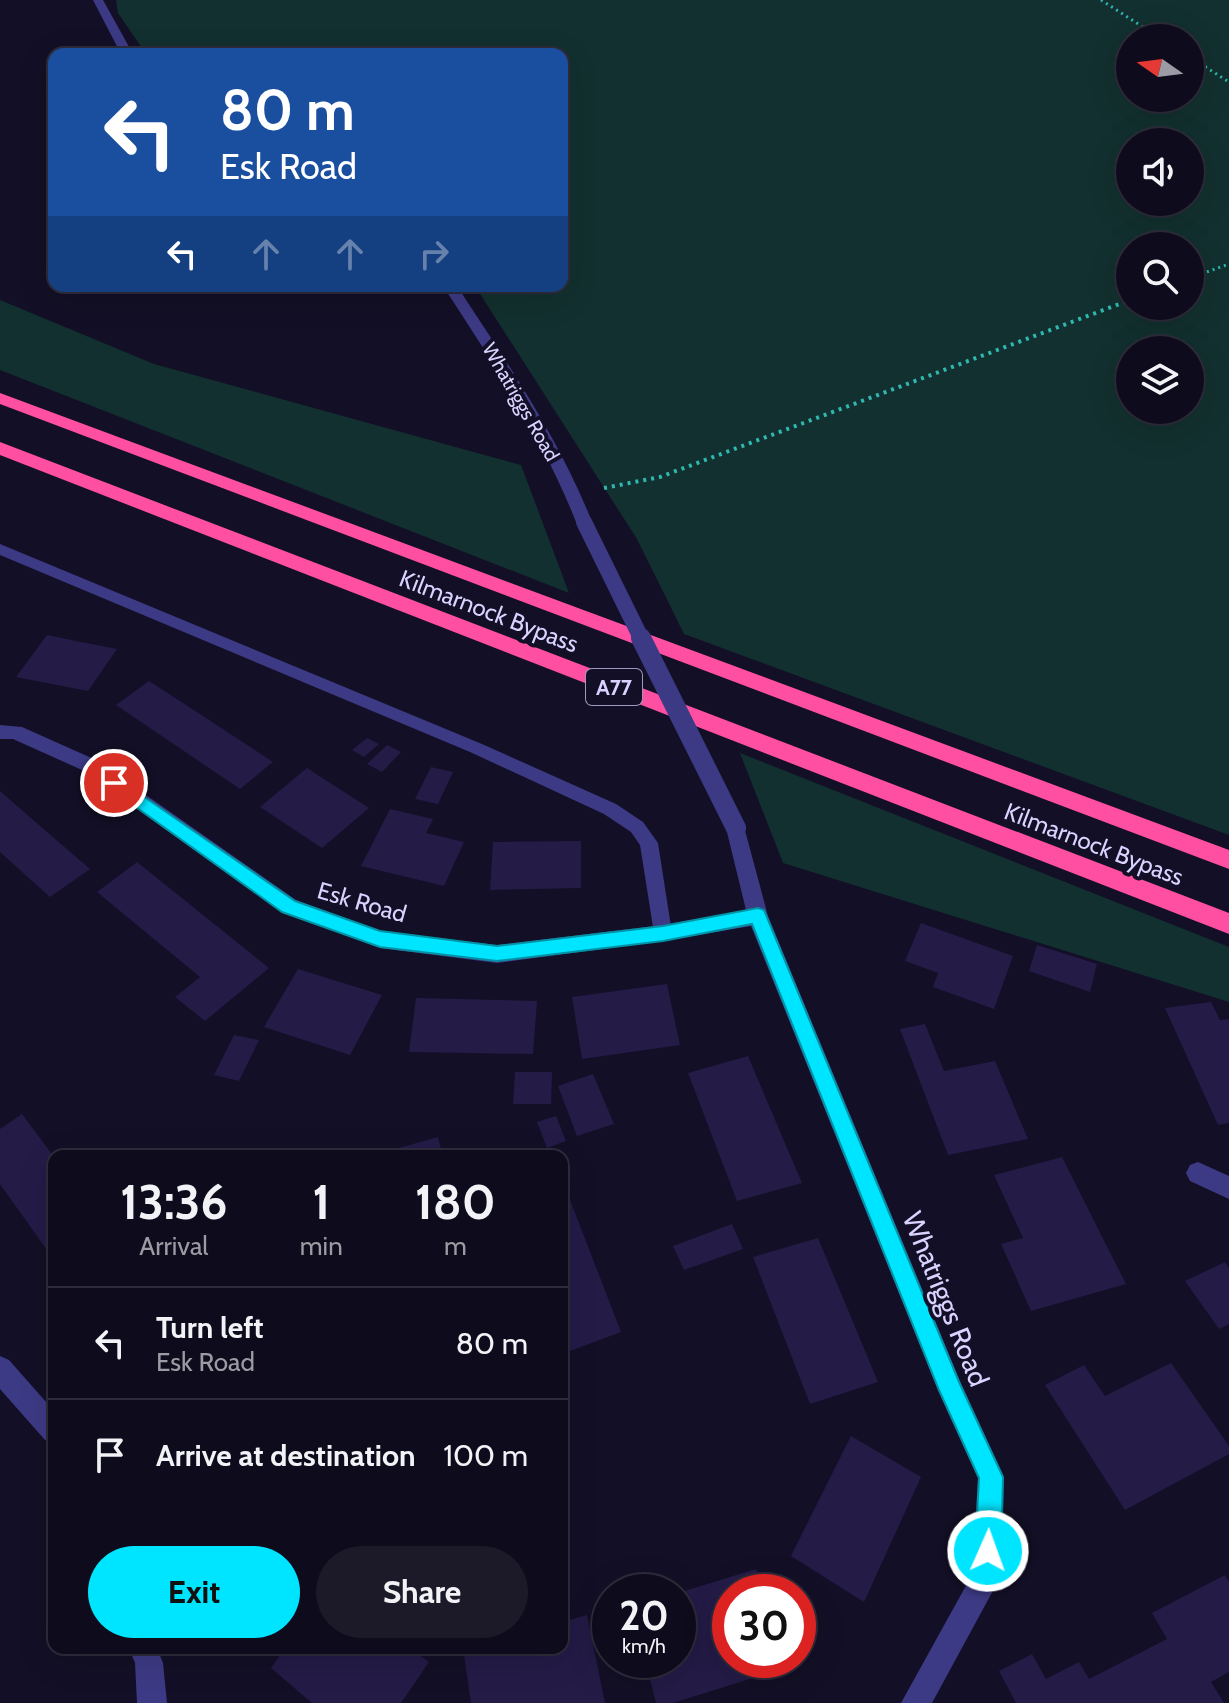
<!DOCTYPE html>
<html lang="en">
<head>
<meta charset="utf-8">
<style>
	:root { --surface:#0e0b1c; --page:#1c1929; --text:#f1f3f6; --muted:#9b9ba3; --line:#2e2b3b; --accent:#00e5ff }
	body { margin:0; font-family:Cabin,sans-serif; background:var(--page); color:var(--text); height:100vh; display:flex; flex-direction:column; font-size:30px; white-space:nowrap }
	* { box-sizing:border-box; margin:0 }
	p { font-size:26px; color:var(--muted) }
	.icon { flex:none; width:44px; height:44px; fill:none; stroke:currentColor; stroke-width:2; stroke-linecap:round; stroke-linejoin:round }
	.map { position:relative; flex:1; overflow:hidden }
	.panel { position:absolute; left:48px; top:1150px; width:520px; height:504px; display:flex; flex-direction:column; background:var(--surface); border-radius:16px; box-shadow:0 8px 32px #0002,0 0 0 2px var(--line) }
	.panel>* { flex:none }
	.guide { position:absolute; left:48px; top:48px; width:520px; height:244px; border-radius:16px; box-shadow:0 8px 32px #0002,0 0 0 2px var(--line); background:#1a4fa0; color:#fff; overflow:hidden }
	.needle { width:52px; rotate:284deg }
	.tools { position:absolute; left:1116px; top:24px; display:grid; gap:16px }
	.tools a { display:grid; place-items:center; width:88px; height:88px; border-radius:50%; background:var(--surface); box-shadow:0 8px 32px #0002,0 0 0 2px var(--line); font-size:40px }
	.speed { position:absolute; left:592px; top:1574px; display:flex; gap:16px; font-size:40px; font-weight:700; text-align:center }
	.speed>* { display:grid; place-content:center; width:104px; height:104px; border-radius:50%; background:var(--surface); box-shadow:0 8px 32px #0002,0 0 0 2px var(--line); line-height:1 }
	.speed small { font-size:20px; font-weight:400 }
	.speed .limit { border:12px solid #d22; background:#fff; color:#111 }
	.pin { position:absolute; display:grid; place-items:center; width:68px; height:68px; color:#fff; margin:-34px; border:4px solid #fff; border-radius:50%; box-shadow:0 2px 8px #0007 }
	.me { position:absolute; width:88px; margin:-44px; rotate:2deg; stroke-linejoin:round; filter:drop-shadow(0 0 6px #0008) }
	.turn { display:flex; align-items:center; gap:28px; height:168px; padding:0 40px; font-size:36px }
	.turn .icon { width:104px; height:104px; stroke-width:2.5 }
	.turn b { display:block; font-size:56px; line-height:68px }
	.lanes { display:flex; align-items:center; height:76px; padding:0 40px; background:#0003; justify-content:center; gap:40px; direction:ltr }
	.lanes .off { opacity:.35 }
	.eta { display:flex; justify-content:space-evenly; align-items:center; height:136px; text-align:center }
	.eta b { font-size:48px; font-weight:800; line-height:56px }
	.primary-button { display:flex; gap:16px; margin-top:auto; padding:16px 40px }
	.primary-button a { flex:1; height:92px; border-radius:48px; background:var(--accent); color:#111; font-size:32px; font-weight:800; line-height:92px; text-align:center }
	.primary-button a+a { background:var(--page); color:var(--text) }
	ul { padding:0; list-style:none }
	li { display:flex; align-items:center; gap:24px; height:112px; padding:0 40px; border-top:2px solid var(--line) }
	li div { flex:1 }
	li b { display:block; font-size:30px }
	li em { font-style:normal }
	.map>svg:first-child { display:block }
</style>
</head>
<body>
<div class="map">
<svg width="1229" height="1703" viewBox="0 0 1229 1703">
	<rect width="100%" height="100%" fill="#130f26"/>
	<g fill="#12302f" fill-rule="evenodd">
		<path d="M116,0h1113v835l-545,-201 -47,-95 -162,-253h87v-232h-416l-28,-41zM1130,38h60v60h-60zM1130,142h60v60h-60zM1130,246h60v60h-60zM1130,350h60v60h-60z"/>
		<polygon points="0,300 154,364 521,465 569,593 0,370"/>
		<polygon points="740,753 1229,947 1229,1002 783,863"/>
	</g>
	<g fill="#241b47">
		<polygon points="47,635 81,642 117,649 88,691 16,677"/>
		<polygon points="149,681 180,701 273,762 240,789 116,705"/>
		<polygon points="367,738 379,744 364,757 352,750"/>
		<polygon points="387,745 401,752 382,772 367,764"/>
		<polygon points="431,767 453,772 438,804 415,799"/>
		<polygon points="307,768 369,808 322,848 260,807"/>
		<polygon points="0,791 32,819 90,869 50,897 0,852"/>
		<polygon points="390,809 433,819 426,833 464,842 444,886 361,866"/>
		<polygon points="581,841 581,888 490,890 493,842"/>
		<polygon points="137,862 269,968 205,1021 175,997 200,977 97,892"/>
		<polygon points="921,923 1013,956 994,1009 933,987 938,973 905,961"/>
		<polygon points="1037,945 1097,964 1090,992 1029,971"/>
		<polygon points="298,969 382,995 350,1055 264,1027"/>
		<polygon points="667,984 680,1045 582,1059 572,997"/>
		<polygon points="416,998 537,1001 533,1054 409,1052"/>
		<polygon points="1211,1002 1220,1020 1229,1019 1229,1123 1218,1125 1165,1008"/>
		<polygon points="925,1024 944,1071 995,1061 1028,1139 948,1155 900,1029"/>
		<polygon points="234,1035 259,1040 239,1081 214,1075"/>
		<polygon points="748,1056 802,1183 737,1201 688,1073"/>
		<polygon points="515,1072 552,1072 551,1104 513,1104"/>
		<polygon points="593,1074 614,1124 577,1136 558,1086"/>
		<polygon points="22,1114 54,1157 54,1260 0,1184 0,1129"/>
		<polygon points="556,1116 566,1141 547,1148 537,1122"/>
		<polygon points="438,1137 443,1156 373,1156 381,1153"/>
		<polygon points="1062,1157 1126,1284 1031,1311 1001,1244 1023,1238 994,1175"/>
		<polygon points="567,1192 621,1332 562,1354 562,1194"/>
		<polygon points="732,1224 743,1249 684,1270 673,1246"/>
		<polygon points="818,1238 878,1382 810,1404 753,1257"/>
		<polygon points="1225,1262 1229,1268 1229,1324 1219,1329 1185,1281"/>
		<polygon points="1171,1363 1229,1446 1229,1454 1125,1510 1045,1385 1084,1365 1105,1396"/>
		<polygon points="851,1436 921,1477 864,1602 791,1556"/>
		<polygon points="756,1569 763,1592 730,1592 730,1660 783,1660 785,1668 673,1703 656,1703 645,1660 678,1660 678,1593"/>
		<polygon points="1225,1575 1229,1582 1229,1672 1211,1682 1224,1703 1016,1703 999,1671 1032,1654 1046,1679 1079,1662 1089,1679 1167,1639 1152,1613"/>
		<polygon points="587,1615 605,1703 471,1703 463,1648 562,1648 562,1622"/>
		<polygon points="285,1648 410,1648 429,1662 401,1703 312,1703 271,1668"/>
	</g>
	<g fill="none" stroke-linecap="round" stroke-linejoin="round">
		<g stroke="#2fb8b0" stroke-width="3" stroke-dasharray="2 4" stroke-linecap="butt">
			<polyline points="1101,0 1160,38"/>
			<polyline points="1190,57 1229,82"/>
			<polyline points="1190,278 1229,264"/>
		</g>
		<polyline stroke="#2fb8b0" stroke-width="4" stroke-dasharray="3 5" stroke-linecap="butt" points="604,488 660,477 1130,300"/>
		<polygon fill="#3d3a85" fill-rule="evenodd" points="0,544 482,744 616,804 643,822 658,843 672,933 670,938 656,938 654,933 640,845 631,832 604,814 470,752 0,555"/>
		<g fill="#3d3a85" fill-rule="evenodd">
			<polygon points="93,0 103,0 133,54 121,54"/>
			<path d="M443,286h14c49,75 102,152 135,236l-2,4h-12l-2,-4c-33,-84 -84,-161 -133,-236z"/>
			<polygon points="0,725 22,727 96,760 296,900 381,931 497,945 663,925 746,910 726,828 729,823 743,823 768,916 960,1381 1004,1477 1001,1576 932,1703 901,1703 973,1573 978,1478 938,1390 751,926 663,941 497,963 380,948 282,912 82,770 13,739 0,739"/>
			<polygon points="1198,1162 1229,1176 1229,1199 1190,1181 1186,1173 1190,1165"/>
			<polygon points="0,1356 9,1360 54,1411 54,1444 45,1440 0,1389"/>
			<polygon points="129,1648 157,1648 163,1663 167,1703 137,1703 135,1663"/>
		</g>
		<g fill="#ff4fa3" fill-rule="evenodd">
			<polygon points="0,393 1229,850 1229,869 0,404"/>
			<polygon points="0,442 1229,913 1229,934 0,455"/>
		</g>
		<polyline stroke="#3d3a85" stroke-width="16" points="584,522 642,640"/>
		<polyline stroke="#3d3a85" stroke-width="20" points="641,638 736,828"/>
	</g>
	<polygon fill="#00e5ff" stroke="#0095a6" stroke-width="2" points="114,776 295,901 380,931 497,946 663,926 758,908 764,910 959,1382 1003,1477 1001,1551 997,1560 988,1564 979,1560 975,1551 979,1478 939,1390 752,924 663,941 497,961 380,947 282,912 108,787 105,783 108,778"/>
	<g text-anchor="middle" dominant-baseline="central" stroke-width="8" stroke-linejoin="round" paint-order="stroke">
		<g font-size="20" fill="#d9d4ff" stroke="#130f26">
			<text transform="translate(521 402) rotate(60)">Whatriggs Road</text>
		</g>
		<rect fill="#130f26" stroke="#9e99be" stroke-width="2" x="586" y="669" width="56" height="36" rx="6"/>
		<g font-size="22" font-weight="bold" fill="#d9d4ff">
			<text x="614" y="687">A77</text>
		</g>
		<g font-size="24" fill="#d9d4ff" stroke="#130f26">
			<text transform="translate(489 611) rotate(21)">Kilmarnock Bypass</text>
			<text transform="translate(1094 844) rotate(21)">Kilmarnock Bypass</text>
			<text transform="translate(362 902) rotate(16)">Esk Road</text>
		</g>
		<g font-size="28" fill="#d9d4ff" stroke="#130f26">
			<text transform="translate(946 1299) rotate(68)">Whatriggs Road</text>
		</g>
	</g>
</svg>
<div class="tools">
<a><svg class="needle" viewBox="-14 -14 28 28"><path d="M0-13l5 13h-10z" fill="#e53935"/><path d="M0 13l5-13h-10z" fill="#9b9ba3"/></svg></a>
<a><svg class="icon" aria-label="sound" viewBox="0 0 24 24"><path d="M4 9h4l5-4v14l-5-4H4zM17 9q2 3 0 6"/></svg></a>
<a><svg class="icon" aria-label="search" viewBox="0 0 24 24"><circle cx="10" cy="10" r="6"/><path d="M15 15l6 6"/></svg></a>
<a><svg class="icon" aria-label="layers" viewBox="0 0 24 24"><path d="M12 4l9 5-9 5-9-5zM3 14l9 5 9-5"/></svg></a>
</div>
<div class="speed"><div>20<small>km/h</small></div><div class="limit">30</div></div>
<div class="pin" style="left:114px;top:783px;background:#d93025"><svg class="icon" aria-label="arrive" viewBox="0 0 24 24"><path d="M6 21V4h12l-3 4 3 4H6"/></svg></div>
<svg class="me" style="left:988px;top:1551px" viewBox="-20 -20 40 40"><circle r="17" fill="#00e5ff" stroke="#fff" stroke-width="3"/><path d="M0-11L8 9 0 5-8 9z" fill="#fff"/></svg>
<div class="guide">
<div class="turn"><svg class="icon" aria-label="left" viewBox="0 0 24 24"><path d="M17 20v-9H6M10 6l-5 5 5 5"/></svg><div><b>80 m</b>Esk Road</div></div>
<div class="lanes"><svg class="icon" aria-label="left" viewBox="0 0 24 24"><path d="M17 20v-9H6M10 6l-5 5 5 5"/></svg><svg class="icon off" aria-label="ahead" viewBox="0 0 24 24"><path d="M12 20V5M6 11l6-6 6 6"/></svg><svg class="icon off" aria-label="ahead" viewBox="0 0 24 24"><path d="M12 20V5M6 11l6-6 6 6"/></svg><svg class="icon off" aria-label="right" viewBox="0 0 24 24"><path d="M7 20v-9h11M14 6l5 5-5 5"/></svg></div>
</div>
<section class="panel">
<div class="eta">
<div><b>13:36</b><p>Arrival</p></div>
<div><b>1</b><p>min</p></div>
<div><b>180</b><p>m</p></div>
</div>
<ul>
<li><svg class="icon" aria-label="left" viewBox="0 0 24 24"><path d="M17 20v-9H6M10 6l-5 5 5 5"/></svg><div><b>Turn left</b><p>Esk Road</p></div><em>80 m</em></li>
<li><svg class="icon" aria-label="arrive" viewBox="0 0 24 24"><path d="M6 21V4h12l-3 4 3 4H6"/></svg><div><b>Arrive at destination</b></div><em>100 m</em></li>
</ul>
<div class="primary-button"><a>Exit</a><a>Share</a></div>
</section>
</div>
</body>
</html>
